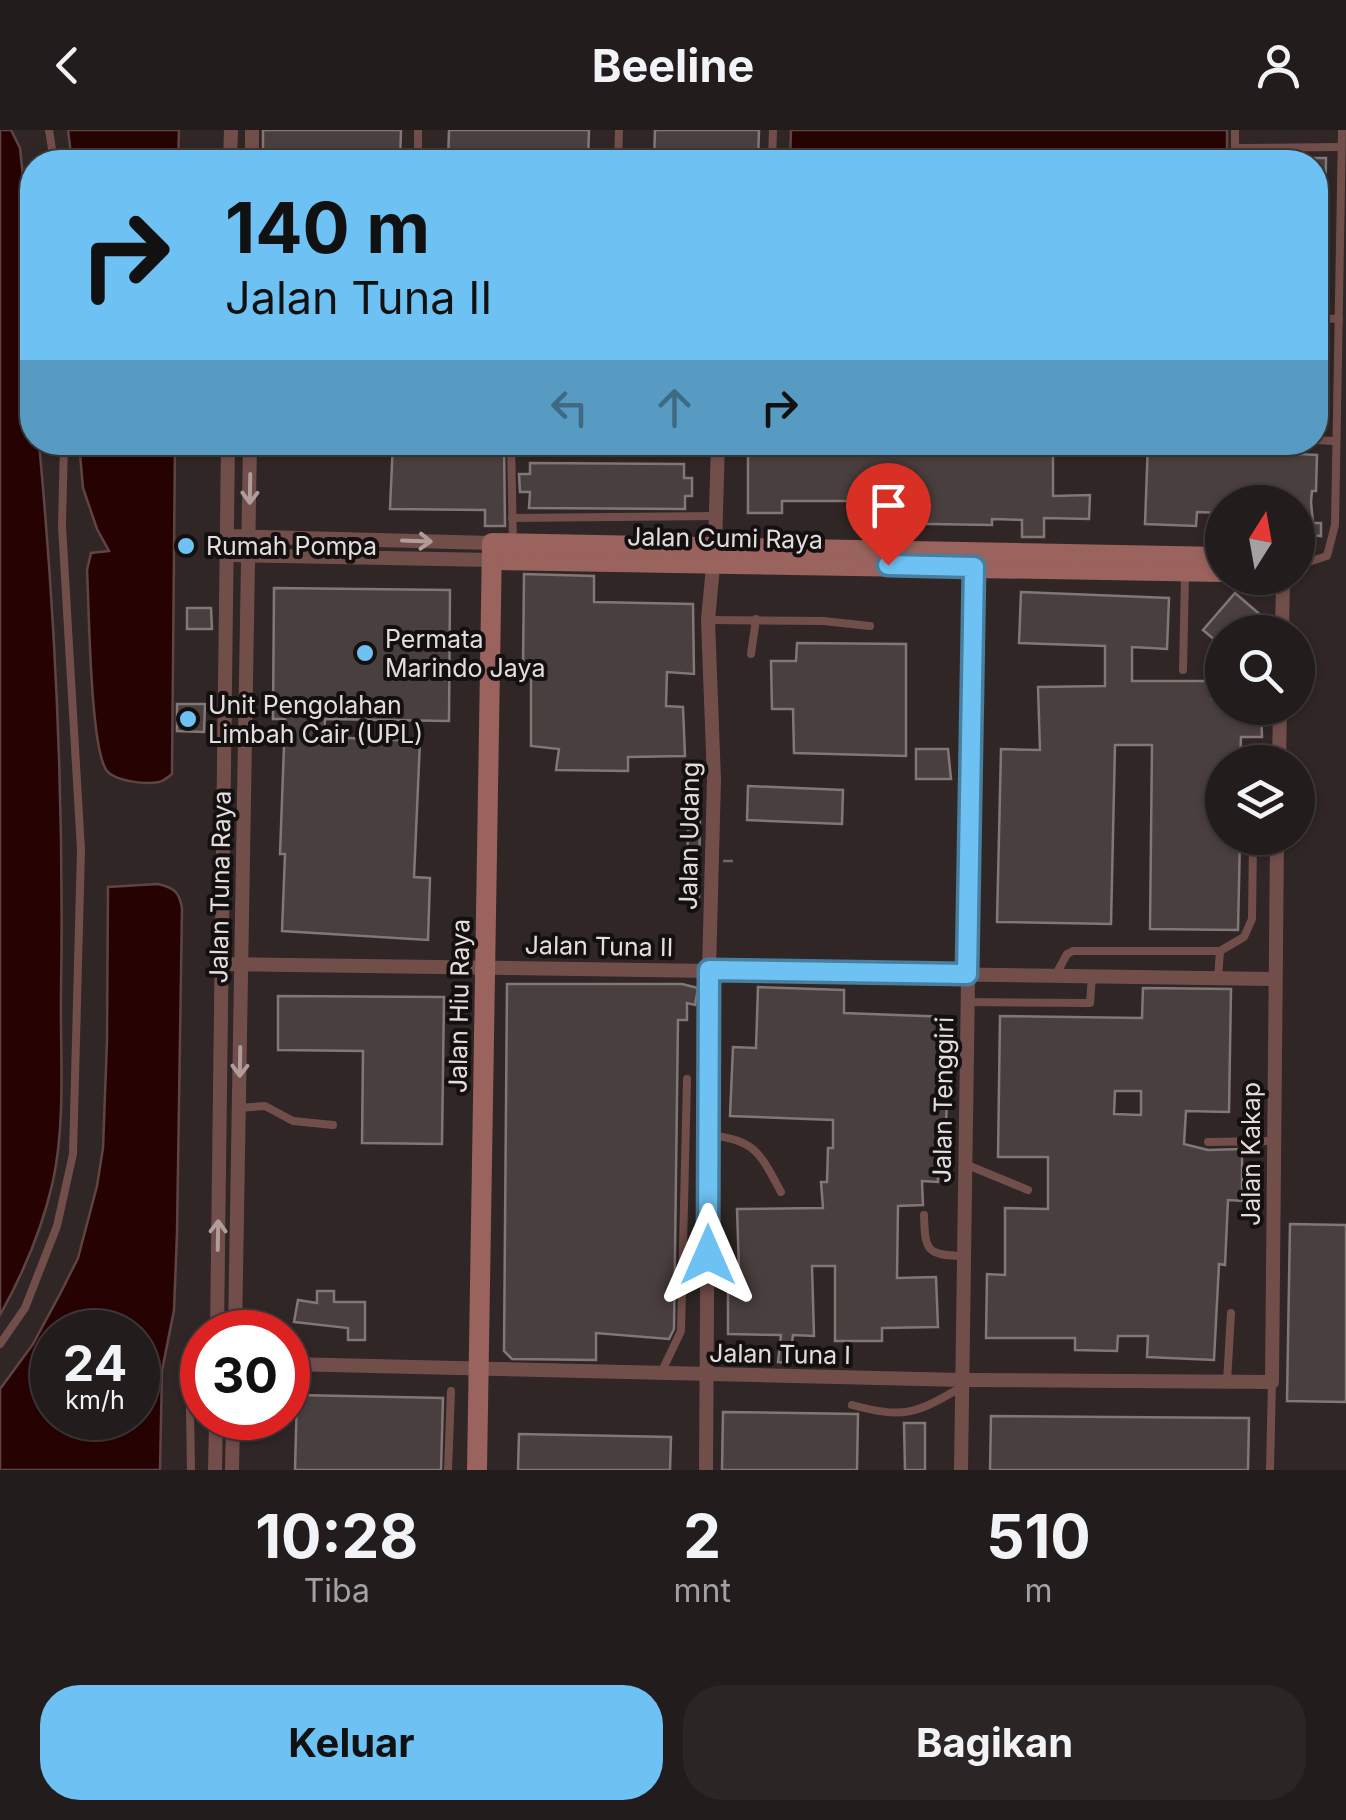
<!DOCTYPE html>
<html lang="id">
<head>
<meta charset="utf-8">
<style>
	:root { --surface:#231c1c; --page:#2b2525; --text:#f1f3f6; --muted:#a3a1a3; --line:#403a3b; --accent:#6ec2f3 }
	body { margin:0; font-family:Inter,sans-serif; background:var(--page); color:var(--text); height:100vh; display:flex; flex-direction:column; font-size:38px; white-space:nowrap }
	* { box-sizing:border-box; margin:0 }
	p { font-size:32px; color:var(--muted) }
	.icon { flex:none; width:55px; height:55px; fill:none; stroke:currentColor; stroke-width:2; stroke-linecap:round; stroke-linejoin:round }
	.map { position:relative; height:1340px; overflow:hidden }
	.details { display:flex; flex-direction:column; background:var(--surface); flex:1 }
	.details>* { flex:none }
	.guide { position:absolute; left:20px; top:20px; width:1308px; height:305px; border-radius:40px; box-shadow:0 2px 8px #0004,0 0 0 2px var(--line); background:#6ec2f3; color:#111; overflow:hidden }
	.needle { width:65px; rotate:11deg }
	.tools { position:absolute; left:1205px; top:355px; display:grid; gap:20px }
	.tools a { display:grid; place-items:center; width:110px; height:110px; border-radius:50%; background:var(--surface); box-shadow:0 2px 8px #0004,0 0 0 2px var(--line); font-size:50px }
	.speed { position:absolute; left:30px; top:1180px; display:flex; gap:20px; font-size:50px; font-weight:700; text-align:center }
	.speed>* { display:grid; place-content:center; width:130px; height:130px; border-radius:50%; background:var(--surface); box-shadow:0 2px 8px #0004,0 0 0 2px var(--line); line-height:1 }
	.speed small { font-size:25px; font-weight:400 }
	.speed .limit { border:15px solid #d22; background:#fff; color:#111 }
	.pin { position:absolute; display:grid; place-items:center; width:85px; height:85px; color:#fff; margin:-102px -42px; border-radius:50% 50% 50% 0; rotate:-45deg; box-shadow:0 0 10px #0007 }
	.pin .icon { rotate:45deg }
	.me { position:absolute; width:110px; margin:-55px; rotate:0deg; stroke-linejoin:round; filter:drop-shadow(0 0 8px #0008) }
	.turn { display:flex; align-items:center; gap:35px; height:210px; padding:0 40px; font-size:45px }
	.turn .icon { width:130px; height:130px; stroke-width:2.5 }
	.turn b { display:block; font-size:70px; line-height:85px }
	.lanes { display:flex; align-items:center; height:95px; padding:0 40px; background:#0003; justify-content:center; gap:50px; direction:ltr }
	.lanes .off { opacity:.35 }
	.eta { display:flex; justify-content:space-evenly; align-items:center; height:170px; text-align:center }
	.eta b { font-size:60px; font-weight:700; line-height:70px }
	.action { display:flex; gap:20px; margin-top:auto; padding:20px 40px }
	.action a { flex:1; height:115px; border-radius:40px; background:var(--accent); color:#111; font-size:40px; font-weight:700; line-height:115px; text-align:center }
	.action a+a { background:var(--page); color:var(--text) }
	header { display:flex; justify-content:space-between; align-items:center; height:130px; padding:0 40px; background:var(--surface); font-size:45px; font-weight:700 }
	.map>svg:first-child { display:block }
</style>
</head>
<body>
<header><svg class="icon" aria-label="back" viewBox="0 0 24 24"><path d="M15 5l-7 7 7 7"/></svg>Beeline<svg class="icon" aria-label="person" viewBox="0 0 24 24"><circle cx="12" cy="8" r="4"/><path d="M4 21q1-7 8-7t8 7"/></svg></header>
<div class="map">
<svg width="1346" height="1340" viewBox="0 0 1346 1340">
	<rect width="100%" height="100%" fill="#2f2625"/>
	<g fill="#270202" stroke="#5f4444" stroke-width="2.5" fill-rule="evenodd">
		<path d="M0,0h11l9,18 12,114v49l-6,16 6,54v61l7,1c17,182 25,365 22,548 -1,62 5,129 -8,190 -11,49 -29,91 -53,134z"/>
		<polygon points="68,0 179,0 178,32 72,32"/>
		<polygon points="791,0 1227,0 1227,32 790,32"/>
		<path d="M79,313h96l-3,331c-4,3 -8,7 -13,8 -13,3 -44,-1 -52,-11 -17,-21 -18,-167 -20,-201l4,-17 18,-2 -12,-22 -14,-41z"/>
		<path d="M158,754c16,4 21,7 24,24l-5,325 -3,77 -12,61 -2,99h-160v-81l33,-45 28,-52 17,-34 19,-72 6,-38 4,-107 1,-154zM138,1202v86h-86v-86z"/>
	</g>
	<g fill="#493f3e" stroke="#817776" stroke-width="2.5" fill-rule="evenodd">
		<polygon points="263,0 401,0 400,32 263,32"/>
		<polygon points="449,0 589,0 588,32 448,32"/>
		<polygon points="655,0 759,0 758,32 654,32"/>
		<polygon points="1315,28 1326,28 1325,92 1315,92"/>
		<polygon points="393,312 504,312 505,396 485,396 485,380 390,379"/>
		<polygon points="779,312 1044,312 1044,322 1053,322 1053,366 1090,365 1089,389 1044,388 1044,407 1022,407 1022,390 992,389 992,395 867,393 867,382 857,382 858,371 782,371 782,383 748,383 748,322 779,322"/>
		<polygon points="1148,312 1259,312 1258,322 1317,325 1316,361 1312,361 1311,372 1313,393 1321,393 1321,406 1311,405 1312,413 1298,413 1298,372 1222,372 1222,383 1197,382 1196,396 1145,394"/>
		<polygon points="530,333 684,334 684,348 692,348 692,366 685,366 685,379 529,378 530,362 520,362 519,344 530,344"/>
		<polygon points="524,444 594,446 594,472 693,474 694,544 667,542 666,576 683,577 685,626 628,627 628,641 556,640 559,619 531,616 531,538 523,537"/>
		<polygon points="274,458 450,460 449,591 325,589 324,607 420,611 414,747 430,748 428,810 282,801 285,724 280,724 285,589 273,589"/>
		<polygon points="1021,462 1169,468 1167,519 1132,517 1132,551 1212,551 1212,569 1222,569 1222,578 1261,578 1262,607 1241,607 1240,632 1222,632 1222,708 1240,708 1238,800 1150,799 1152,615 1115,615 1111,794 997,792 1001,619 1040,620 1038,557 1105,556 1105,516 1019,513"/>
		<polygon points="1235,463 1270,493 1261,502 1222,502 1222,516 1203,500"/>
		<polygon points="187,478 211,478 212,499 187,499"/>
		<polygon points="797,513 906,514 906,626 794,623 793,579 772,579 771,531 796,531"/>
		<polygon points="177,574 205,574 204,602 177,601"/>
		<polygon points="916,619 948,619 951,649 916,649"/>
		<polygon points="748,656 843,660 842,694 747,690"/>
		<polygon points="689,671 700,673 699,767 686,768"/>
		<polygon points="507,854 682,854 698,858 695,875 687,873 687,890 678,890 674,1199 669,1209 596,1203 596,1230 512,1229 504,1221"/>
		<polygon points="758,857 844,860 844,883 950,887 946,995 939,994 938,1052 922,1051 923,1075 898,1076 897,1148 936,1147 938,1197 882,1198 882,1211 835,1211 835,1136 812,1136 814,1206 793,1205 789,1233 778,1232 781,1205 728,1204 728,1139 739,1139 737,1079 823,1078 821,1052 827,1052 828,1018 833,1018 833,990 730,986 733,917 756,918"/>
		<path d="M1143,858l88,1 -2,123 -43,-1 -2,33 24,6 34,-1v52l-14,-1 -3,65 -6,-1 -5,96 -67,-3 1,-21h-30l-1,15 -42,-1v-12h-89l1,-64 18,1v-67l43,1v-52h-50l2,-141 142,2zM1115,961h26v24l-27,-1z"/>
		<polygon points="278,866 444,867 442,1014 362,1013 363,921 278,920"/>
		<polygon points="1290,1094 1346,1095 1346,1272 1287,1271"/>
		<polygon points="317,1161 334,1161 334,1172 365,1172 365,1210 348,1210 348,1198 294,1192 298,1170 317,1173"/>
		<polygon points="297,1265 443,1268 441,1340 295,1340"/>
		<polygon points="723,1282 858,1284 857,1340 722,1340"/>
		<polygon points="991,1286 1249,1288 1248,1340 990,1340"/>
		<polygon points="904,1293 925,1293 925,1340 905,1340"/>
		<polygon points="519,1304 671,1307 670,1340 518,1340"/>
	</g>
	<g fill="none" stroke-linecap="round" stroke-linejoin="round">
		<polyline stroke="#716968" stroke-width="2.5" stroke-dasharray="10 5" stroke-linecap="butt" points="723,731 736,731"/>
		<g stroke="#724e4b" stroke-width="8">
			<polyline points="49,0 54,32"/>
			<polyline points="418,0 418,32"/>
			<polyline points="1235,18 1341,17"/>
			<polyline points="618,32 619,0"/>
			<polyline points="772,32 773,0"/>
			<polyline points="1235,32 1235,0"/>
			<polyline points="1315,188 1339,189"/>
			<polyline points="1315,310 1334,311"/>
			<polyline points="511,312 513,413"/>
			<polyline points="511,320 716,319"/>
			<polyline points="512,388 716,386"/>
			<polyline points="1298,440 1305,433 1327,426 1335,395 1342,0"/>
			<polyline points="708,490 823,491 870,496"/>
			<polyline points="751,524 756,489"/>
			<polyline points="1183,540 1185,445"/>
			<polyline points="1220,821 1244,807 1252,789 1253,708"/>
			<polyline points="1055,846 1067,824 1073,821 1220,821 1218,848"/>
			<polyline points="966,872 1090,873 1092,846"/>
			<polyline points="239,978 265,976 293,991 333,995"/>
			<path d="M708,1005c47,4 52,18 73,57"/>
			<polyline points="1208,1012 1273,1011"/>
			<polyline points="965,1034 1028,1060"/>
			<path d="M924,1085c1,36 2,40 40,41"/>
			<polyline points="0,1214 25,1178 57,1096 73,1024 81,720 62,396 64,312"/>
			<polyline points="661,1243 681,1201 687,949"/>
			<polyline points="1227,1252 1231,1183"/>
			<path d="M852,1275c53,14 63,9 110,-18"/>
			<polyline points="191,1340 190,1279 195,1265 202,1261"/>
			<polyline points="448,1340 451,1261"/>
			<polyline points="1270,1340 1272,1252"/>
		</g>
		<g stroke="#724e4b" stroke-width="14">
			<polyline points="230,32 231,0"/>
			<polyline points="252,32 252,0"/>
			<polyline points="227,406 492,413"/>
			<polyline points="227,425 492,430"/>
			<polyline points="1282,502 1283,448"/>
			<polyline points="1279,632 1280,578"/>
			<polyline points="223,834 1274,849"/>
			<polyline points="217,1202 228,312"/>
			<polyline points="235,1202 250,312"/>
			<polyline points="288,1234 962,1250 1272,1252 1277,708"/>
			<polyline points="215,1340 216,1288"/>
			<polyline points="232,1340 233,1288"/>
			<polyline points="706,1340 709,840 714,650 708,490 715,415 718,312"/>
			<polyline points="961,1340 974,431"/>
		</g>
		<g stroke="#9a635d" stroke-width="20">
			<polyline points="492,430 1222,442"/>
			<polyline points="477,1340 492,413 1222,427"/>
		</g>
	</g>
	<defs><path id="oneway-shaft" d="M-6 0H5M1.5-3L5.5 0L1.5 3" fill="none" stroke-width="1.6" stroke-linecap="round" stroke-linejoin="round" transform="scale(2.5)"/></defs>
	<g stroke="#b09d9b">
		<use href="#oneway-shaft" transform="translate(250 359) rotate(91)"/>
		<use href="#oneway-shaft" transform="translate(417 411) rotate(2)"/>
		<use href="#oneway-shaft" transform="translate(240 932) rotate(91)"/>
		<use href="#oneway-shaft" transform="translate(218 1105) rotate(-89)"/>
	</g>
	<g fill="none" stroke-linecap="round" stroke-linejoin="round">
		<g stroke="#487e9e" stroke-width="25">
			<polyline id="route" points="708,1125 709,840 967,844 974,437 888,435"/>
		</g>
		<use href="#route" stroke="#6ec2f3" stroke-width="18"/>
	</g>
	<g fill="#6ec2f3" stroke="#141010" stroke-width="4">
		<circle cx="186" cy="416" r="10"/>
		<circle cx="365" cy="523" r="10"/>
		<circle cx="188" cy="589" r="10"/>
	</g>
	<g text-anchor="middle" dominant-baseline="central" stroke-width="8" stroke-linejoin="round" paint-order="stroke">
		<g font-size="25" fill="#e3dddd" stroke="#141010">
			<text transform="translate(725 408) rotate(1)">Jalan Cumi Raya</text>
			<text transform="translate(689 706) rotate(-89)">Jalan Udang</text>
			<text transform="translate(220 757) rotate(-89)">Jalan Tuna Raya</text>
			<text transform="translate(599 816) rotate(1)">Jalan Tuna II</text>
			<text transform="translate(459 876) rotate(-89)">Jalan Hiu Raya</text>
			<text transform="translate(943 970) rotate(-89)">Jalan Tenggiri</text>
			<text transform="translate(1251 1024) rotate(-90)">Jalan Kakap</text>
			<text transform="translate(780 1224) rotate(1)">Jalan Tuna I</text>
		</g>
		<g font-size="25" fill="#e3dddd" stroke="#141010" text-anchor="start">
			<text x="206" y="416">Rumah Pompa</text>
			<text x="385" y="509">Permata<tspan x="385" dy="29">Marindo Jaya</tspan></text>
			<text x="208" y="575">Unit Pengolahan<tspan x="208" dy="29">Limbah Cair (UPL)</tspan></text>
		</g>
	</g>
</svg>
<div class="tools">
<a><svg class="needle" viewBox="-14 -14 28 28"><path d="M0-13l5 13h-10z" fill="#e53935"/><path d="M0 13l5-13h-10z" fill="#a3a1a3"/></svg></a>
<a><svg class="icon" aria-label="search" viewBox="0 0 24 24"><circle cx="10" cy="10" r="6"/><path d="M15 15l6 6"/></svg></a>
<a><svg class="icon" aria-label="layers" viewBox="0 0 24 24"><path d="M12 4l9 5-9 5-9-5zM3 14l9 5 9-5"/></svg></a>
</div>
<div class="speed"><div>24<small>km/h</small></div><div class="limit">30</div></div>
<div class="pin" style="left:888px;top:435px;background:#d93025"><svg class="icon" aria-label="arrive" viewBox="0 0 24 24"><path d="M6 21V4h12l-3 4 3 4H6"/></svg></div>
<svg class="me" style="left:708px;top:1125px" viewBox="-20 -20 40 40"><path d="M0-17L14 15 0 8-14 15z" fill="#6ec2f3" stroke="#fff" stroke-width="4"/></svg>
<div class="guide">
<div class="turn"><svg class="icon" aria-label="right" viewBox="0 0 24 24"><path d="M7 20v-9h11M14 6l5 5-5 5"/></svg><div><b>140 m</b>Jalan Tuna II</div></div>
<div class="lanes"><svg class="icon off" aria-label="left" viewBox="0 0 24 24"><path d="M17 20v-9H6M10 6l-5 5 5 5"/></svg><svg class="icon off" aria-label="ahead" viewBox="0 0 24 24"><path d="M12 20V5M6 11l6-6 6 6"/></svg><svg class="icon" aria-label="right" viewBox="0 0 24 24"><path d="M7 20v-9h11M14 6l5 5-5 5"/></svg></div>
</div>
</div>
<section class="details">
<div class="eta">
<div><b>10:28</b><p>Tiba</p></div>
<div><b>2</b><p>mnt</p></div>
<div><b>510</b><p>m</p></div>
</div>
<div class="action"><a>Keluar</a><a>Bagikan</a></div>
</section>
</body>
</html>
